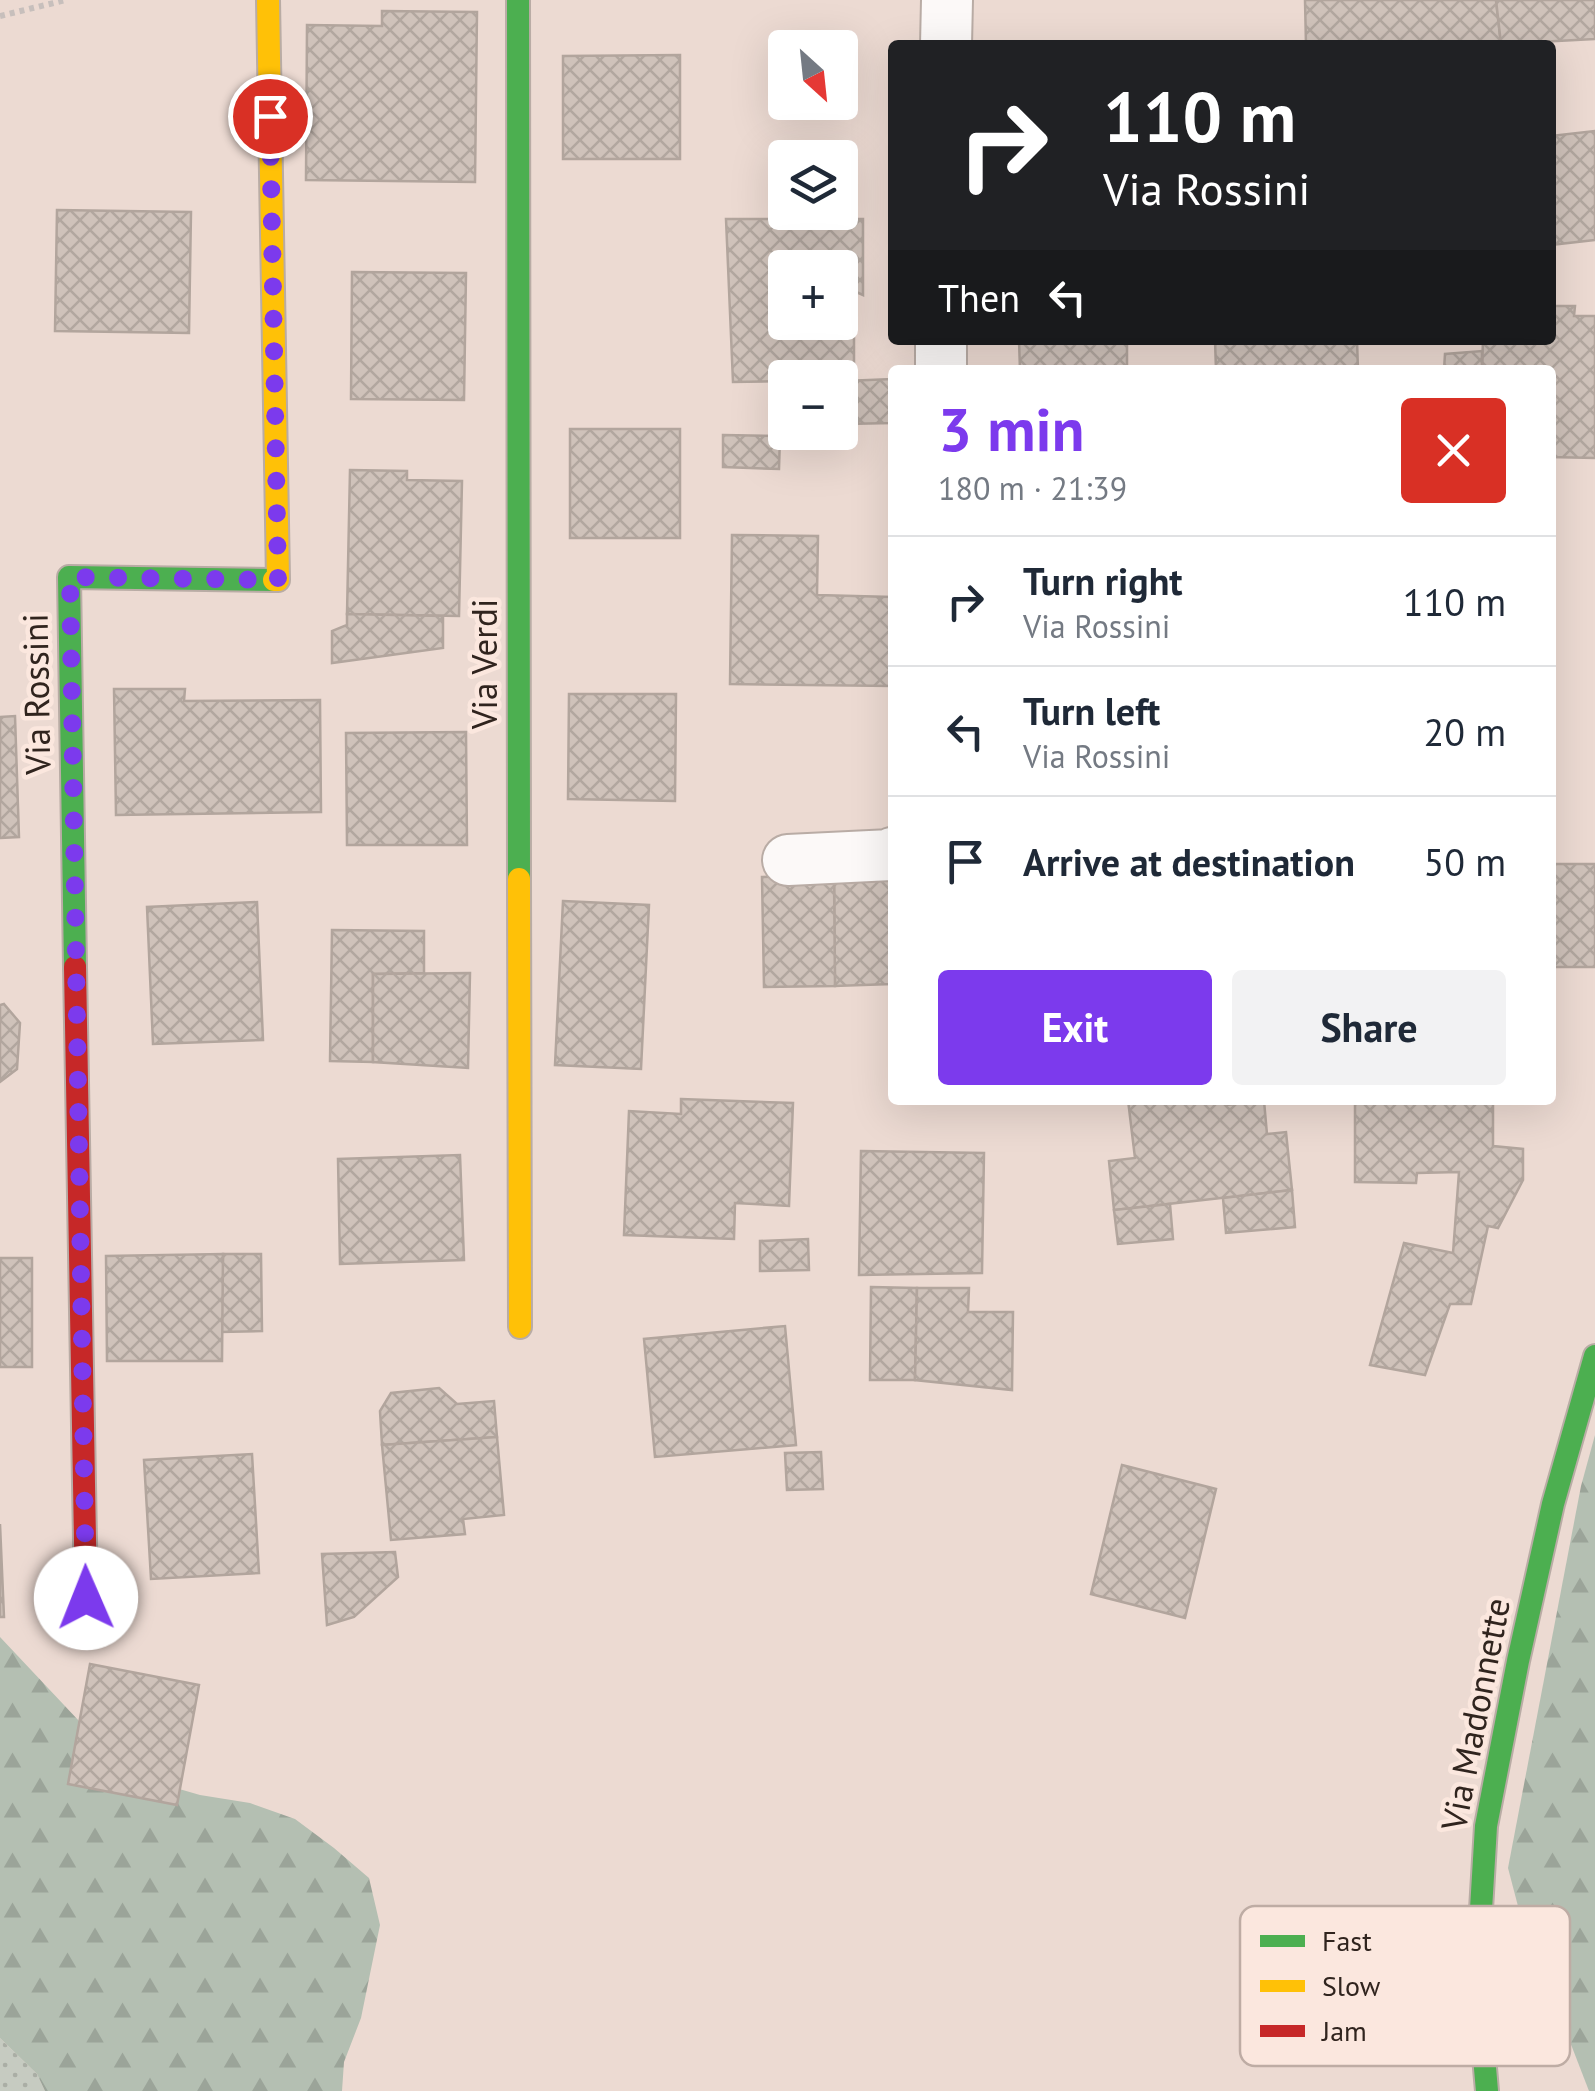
<!DOCTYPE html>
<html lang="en">
<head>
<meta charset="utf-8">
<style>
	:root { --surface:#fff; --page:#f2f2f3; --text:#1f2937; --muted:#747a83; --line:#e0e1e3; --accent:#7c3aed }
	body { margin:0; font-family:"PT Sans",sans-serif; background:var(--page); color:var(--text); height:100vh; display:flex; flex-direction:column; font-size:38px; white-space:nowrap }
	* { box-sizing:border-box; margin:0 }
	p { font-size:32px; color:var(--muted) }
	.icon { flex:none; width:55px; height:55px; fill:none; stroke:currentColor; stroke-width:2; stroke-linecap:round; stroke-linejoin:round }
	.map { position:relative; flex:1; overflow:hidden }
	.details { position:absolute; left:888px; top:365px; width:668px; height:740px; display:flex; flex-direction:column; background:var(--surface); border-radius:10px; box-shadow:0 10px 40px #0002 }
	.details>* { flex:none }
	.top-card { position:absolute; left:888px; top:40px; width:668px; height:305px; border-radius:10px; box-shadow:0 10px 40px #0002; background:#202124; color:#fff; overflow:hidden }
	.needle { width:65px; rotate:153deg }
	.buttons { position:absolute; left:768px; top:30px; display:grid; gap:20px }
	.buttons a { display:grid; place-items:center; width:90px; height:90px; border-radius:10px; background:var(--surface); box-shadow:0 10px 40px #0002; font-size:50px }
	.pin { position:absolute; display:grid; place-items:center; width:85px; height:85px; color:#fff; margin:-42px; border:5px solid #fff; border-radius:50%; box-shadow:0 2px 10px #0007 }
	.me { position:absolute; width:110px; margin:-55px; rotate:359deg; stroke-linejoin:round; filter:drop-shadow(0 0 8px #0008) }
	.turn { display:flex; align-items:center; gap:35px; height:210px; padding:0 50px; font-size:45px }
	.turn .icon { width:130px; height:130px; stroke-width:2.5 }
	.turn b { display:block; font-size:70px; line-height:85px }
	.then { display:flex; align-items:center; height:95px; padding:0 50px; background:#0003; gap:20px; font-size:38px }
	.round { display:grid; place-items:center; flex:none; width:105px; height:105px; border-radius:10px; background:var(--page) }
	.head { display:flex; align-items:center; justify-content:space-between; height:170px; padding:0 50px }
	h1 { font-size:60px; font-weight:800; line-height:75px; color:var(--accent) }
	.primary-button { display:flex; gap:20px; margin-top:auto; padding:20px 50px }
	.primary-button a { flex:1; height:115px; border-radius:10px; background:var(--accent); color:#fff; font-size:40px; font-weight:800; line-height:115px; text-align:center }
	.primary-button a+a { background:var(--page); color:var(--text) }
	ul { padding:0; list-style:none }
	li { display:flex; align-items:center; gap:30px; height:130px; padding:0 50px; border-top:2px solid var(--line) }
	li div { flex:1 }
	li b { display:block; font-size:38px }
	li em { font-style:normal }
	.map>svg:first-child { display:block }
</style>
</head>
<body>
<div class="map">
<svg width="1595" height="2091" viewBox="0 0 1595 2091">
	<defs>
		<pattern id="grass-dots" width="8" height="8" patternUnits="userSpaceOnUse" patternTransform="scale(2.5)"><rect width="8" height="8" fill="#c6cbc1"/><path d="M2 2h.1M6 6h.1" fill="none" stroke="#aaaea5" stroke-width="1.8" stroke-linecap="round"/></pattern>
		<pattern id="forest-firs" width="22" height="20" patternUnits="userSpaceOnUse" patternTransform="scale(2.5)"><rect width="22" height="20" fill="#b4bfb2"/><path d="M5 1l3.5 6h-7zM16 11l3.5 6h-7z" fill="#9ba499"/></pattern>
		<pattern id="building-cross-hatch" width="8" height="8" patternUnits="userSpaceOnUse" patternTransform="scale(2.5)"><rect width="8" height="8" fill="#cfc2ba"/><path d="M0 0l8 8M0 8l8-8" fill="none" stroke="#b2a79f"/></pattern>
	</defs>
	<rect width="100%" height="100%" fill="#ecdad2"/>
	<polygon fill="url(#grass-dots)" points="0,2038 37,2074 45,2091 0,2091"/>
	<g fill="url(#forest-firs)">
		<polygon points="1595,1435 1595,2091 1589,2091 1519,1910 1508,1868 1581,1486"/>
		<polygon points="0,1637 143,1789 155,1782 200,1795 250,1803 295,1819 334,1848 369,1878 380,1925 361,2018 344,2062 342,2091 45,2091 37,2074 0,2038"/>
	</g>
	<g fill="url(#building-cross-hatch)" stroke="#b2a59d" stroke-width="2.5" fill-rule="evenodd">
		<polygon points="1305,0 1496,0 1501,45 1306,45"/>
		<polygon points="1496,0 1595,0 1595,39 1501,44"/>
		<polygon points="382,11 477,12 475,182 306,180 307,25 382,26"/>
		<polygon points="680,55 680,159 563,159 563,56"/>
		<polygon points="1595,131 1595,240 1550,245 1550,136"/>
		<polygon points="57,210 191,212 189,333 55,331"/>
		<path d="M726,219h137v76l-9,-4v89h-14v-2h-55v3l-52,1zM785,268h55v54h-55z"/>
		<polygon points="352,272 466,273 464,400 351,399"/>
		<polygon points="1550,306 1575,306 1574,316 1595,316 1595,458 1550,457 1550,370 1482,370 1483,340 1550,340"/>
		<polygon points="1019,340 1127,340 1127,370 1020,370"/>
		<polygon points="1215,340 1357,340 1358,370 1216,370"/>
		<polygon points="1482,351 1482,370 1444,370 1445,354"/>
		<polygon points="892,379 892,423 845,424 845,381"/>
		<rect x="570" y="429" width="110" height="109"/>
		<polygon points="723,435 780,436 779,469 723,467"/>
		<polygon points="350,470 407,471 407,480 462,481 459,616 347,614"/>
		<polygon points="732,535 818,536 817,595 892,597 892,686 730,684"/>
		<polygon points="347,614 443,616 443,648 332,663 332,631 347,625"/>
		<polygon points="114,689 185,689 184,701 320,700 321,812 116,815"/>
		<polygon points="569,694 676,694 675,801 568,799"/>
		<polygon points="15,716 19,837 0,838 0,717"/>
		<polygon points="466,732 467,845 347,845 346,733"/>
		<rect x="1550" y="864" width="45" height="103"/>
		<polygon points="890,874 891,984 835,986 834,875"/>
		<polygon points="834,875 835,986 764,987 762,877"/>
		<polygon points="563,901 649,905 641,1069 555,1065"/>
		<polygon points="257,902 263,1040 153,1044 147,907"/>
		<polygon points="332,930 424,931 424,973 373,974 373,1062 330,1061"/>
		<polygon points="470,973 468,1068 373,1062 373,974"/>
		<polygon points="4,1004 20,1023 17,1069 0,1082 0,1005"/>
		<polygon points="681,1099 793,1103 789,1206 735,1203 734,1239 624,1235 629,1111 681,1114"/>
		<polygon points="1128,1100 1225,1100 1226,1105 1264,1101 1267,1134 1286,1132 1292,1190 1114,1210 1109,1161 1135,1158"/>
		<polygon points="1355,1100 1493,1100 1493,1146 1523,1149 1523,1180 1498,1228 1488,1226 1471,1304 1450,1304 1425,1375 1370,1365 1404,1243 1453,1253 1459,1172 1417,1173 1416,1183 1355,1182"/>
		<polygon points="861,1151 984,1153 982,1273 859,1275"/>
		<polygon points="460,1155 464,1260 340,1264 338,1159"/>
		<polygon points="1292,1190 1295,1227 1226,1233 1223,1198"/>
		<polygon points="1170,1204 1173,1239 1118,1244 1114,1210"/>
		<polygon points="808,1239 809,1270 760,1271 760,1241"/>
		<polygon points="223,1254 261,1254 262,1331 221,1332"/>
		<polygon points="223,1254 222,1361 107,1361 106,1256"/>
		<rect x="0" y="1258" width="32" height="109"/>
		<polygon points="871,1287 917,1288 915,1380 870,1380"/>
		<polygon points="917,1288 969,1288 968,1312 1013,1312 1012,1390 915,1380"/>
		<polygon points="785,1326 796,1445 655,1457 644,1339"/>
		<polygon points="439,1388 457,1404 494,1401 497,1437 382,1445 380,1411 391,1393"/>
		<polygon points="497,1437 504,1515 463,1519 465,1534 391,1540 382,1445"/>
		<polygon points="821,1452 823,1489 787,1490 785,1453"/>
		<polygon points="252,1454 259,1573 151,1579 144,1460"/>
		<polygon points="1122,1465 1216,1489 1185,1618 1091,1594"/>
		<polygon points="0,1524 4,1617 0,1617"/>
		<polygon points="395,1552 398,1577 354,1617 327,1625 322,1554"/>
		<polygon points="90,1664 199,1685 177,1805 68,1784"/>
	</g>
	<g fill="none" stroke-linecap="round" stroke-linejoin="round">
		<g stroke="#b9aca5" stroke-width="54">
			<g id="street">
				<polyline points="946,45 947,0"/>
				<polyline points="941,370 941,340"/>
				<polyline points="788,860 891,855 892,853"/>
			</g>
		</g>
		<g stroke="#b9aca5" stroke-width="26">
			<g id="fast">
				<polyline points="518,0 519,879"/>
				<polyline points="75,967 69,577 274,580"/>
				<polyline points="1487,2091 1477,1976 1486,1826 1518,1661 1553,1504 1595,1356"/>
			</g>
		</g>
		<g stroke="#b9aca5" stroke-width="26">
			<g id="slow">
				<polyline points="268,0 278,580 274,580"/>
				<polyline points="519,879 520,1327"/>
			</g>
		</g>
		<g stroke="#b9aca5" stroke-width="26">
			<polyline id="jam" points="75,967 86,1598"/>
		</g>
		<polyline stroke="#c7bfbc" stroke-width="6" stroke-dasharray="5 5" stroke-linecap="butt" points="0,16 66,0"/>
		<use href="#street" stroke="#fcf9f8" stroke-width="50"/>
		<use href="#fast" stroke="#4caf50" stroke-width="22"/>
		<use href="#slow" stroke="#ffc107" stroke-width="22"/>
		<use href="#jam" stroke="#c62828" stroke-width="22"/>
	</g>
	<g fill="none" stroke-linecap="round" stroke-linejoin="round">
		<polyline stroke="#7c3aed" stroke-width="18" stroke-dasharray="0 32.4" points="86,1598 70,577 278,580 270,116"/>
	</g>
	<g text-anchor="middle" dominant-baseline="central" stroke-width="9" stroke-linejoin="round" paint-order="stroke">
		<g font-size="35" fill="#30241e" stroke="#fbe7de">
			<text transform="translate(484 664) rotate(-90)">Via Verdi</text>
			<text transform="translate(36 694) rotate(-91)">Via Rossini</text>
			<text transform="translate(1475 1714) rotate(-79)">Via Madonnette</text>
		</g>
	</g>
	<rect x="1240" y="1906" width="330" height="160" rx="15" fill="#fbe7de" stroke="#beaca4" stroke-width="2.5"/>
	<rect x="1260" y="1935" width="45" height="12" fill="#4caf50"/>
	<rect x="1260" y="1980" width="45" height="12" fill="#ffc107"/>
	<rect x="1260" y="2025" width="45" height="12" fill="#c62828"/>
	<g font-size="28" fill="#30241e">
		<text x="1322" y="1951">Fast</text>
		<text x="1322" y="1996">Slow</text>
		<text x="1322" y="2041">Jam</text>
	</g>
</svg>
<div class="buttons">
<a><svg class="needle" viewBox="-14 -14 28 28"><path d="M0-13l5 13h-10z" fill="#e53935"/><path d="M0 13l5-13h-10z" fill="#747a83"/></svg></a>
<a><svg class="icon" aria-label="layers" viewBox="0 0 24 24"><path d="M12 4l9 5-9 5-9-5zM3 14l9 5 9-5"/></svg></a>
<a>+</a>
<a>−</a>
</div>
<div class="pin" style="left:270px;top:116px;background:#d93025"><svg class="icon" aria-label="arrive" viewBox="0 0 24 24"><path d="M6 21V4h12l-3 4 3 4H6"/></svg></div>
<svg class="me" style="left:86px;top:1598px" viewBox="-20 -20 40 40"><circle r="19" fill="#fff"/><path d="M0-13L10 11 0 6-10 11z" fill="#7c3aed"/></svg>
<div class="top-card">
<div class="turn"><svg class="icon" aria-label="right" viewBox="0 0 24 24"><path d="M7 20v-9h11M14 6l5 5-5 5"/></svg><div><b>110 m</b>Via Rossini</div></div>
<div class="then">Then<svg class="icon" aria-label="left" viewBox="0 0 24 24"><path d="M17 20v-9H6M10 6l-5 5 5 5"/></svg></div>
</div>
<section class="details">
<div class="head"><div><h1>3 min</h1><p>180 m · 21:39</p></div><a class="round" style="background:#d93025;color:#fff"><svg class="icon" aria-label="close" viewBox="0 0 24 24"><path d="M6 6l12 12M18 6L6 18"/></svg></a></div>
<ul>
<li><svg class="icon" aria-label="right" viewBox="0 0 24 24"><path d="M7 20v-9h11M14 6l5 5-5 5"/></svg><div><b>Turn right</b><p>Via Rossini</p></div><em>110 m</em></li>
<li><svg class="icon" aria-label="left" viewBox="0 0 24 24"><path d="M17 20v-9H6M10 6l-5 5 5 5"/></svg><div><b>Turn left</b><p>Via Rossini</p></div><em>20 m</em></li>
<li><svg class="icon" aria-label="arrive" viewBox="0 0 24 24"><path d="M6 21V4h12l-3 4 3 4H6"/></svg><div><b>Arrive at destination</b></div><em>50 m</em></li>
</ul>
<div class="primary-button"><a>Exit</a><a>Share</a></div>
</section>
</div>
</body>
</html>
